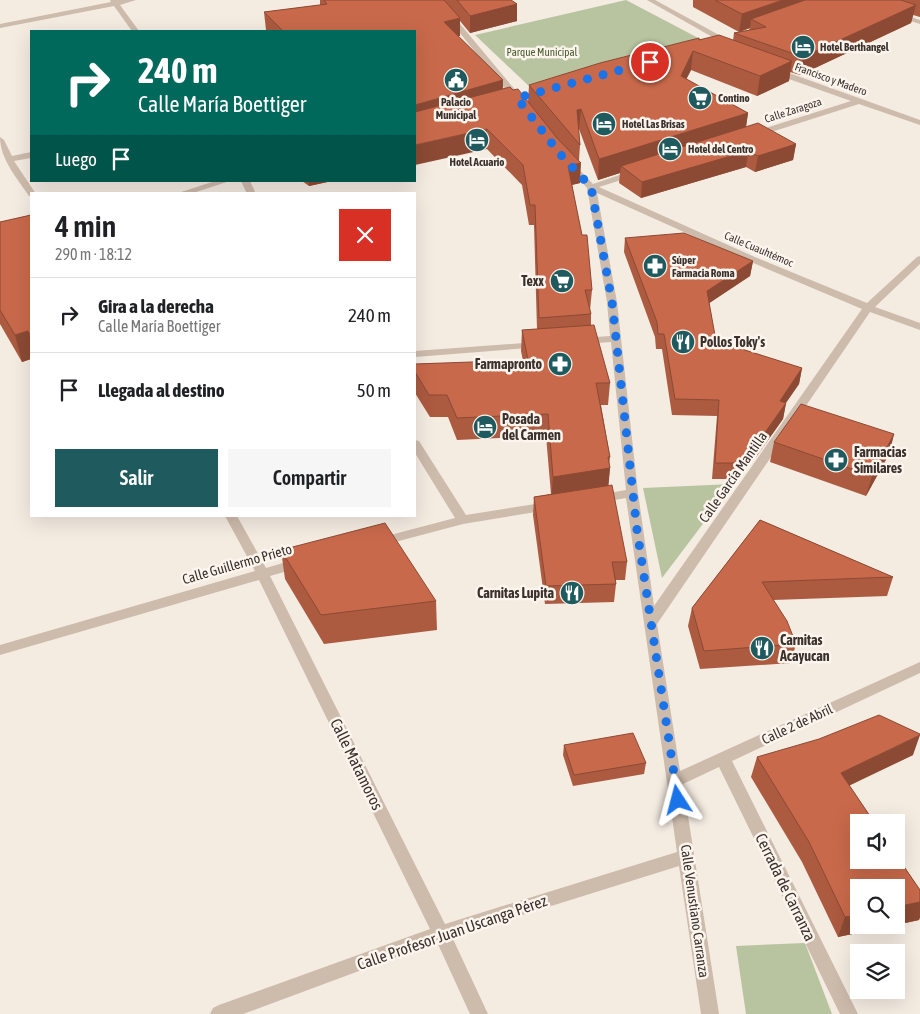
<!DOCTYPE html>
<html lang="es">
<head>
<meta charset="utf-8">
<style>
	:root { --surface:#fff; --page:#f6f6f6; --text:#202124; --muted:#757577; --line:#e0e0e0; --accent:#1f5a5e }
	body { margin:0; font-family:"Asap Condensed",sans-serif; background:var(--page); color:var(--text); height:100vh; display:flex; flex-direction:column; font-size:19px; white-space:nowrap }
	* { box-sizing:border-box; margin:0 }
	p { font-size:16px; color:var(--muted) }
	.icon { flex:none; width:28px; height:28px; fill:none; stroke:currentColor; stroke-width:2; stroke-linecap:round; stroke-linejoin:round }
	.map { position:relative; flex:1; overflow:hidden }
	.details { position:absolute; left:30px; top:192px; width:386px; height:325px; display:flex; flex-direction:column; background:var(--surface); border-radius:0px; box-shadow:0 5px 20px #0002 }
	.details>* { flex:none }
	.guide { position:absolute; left:30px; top:30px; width:386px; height:152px; border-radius:0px; box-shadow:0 5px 20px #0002; background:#00695c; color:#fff; overflow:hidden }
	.controls { position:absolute; left:850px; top:814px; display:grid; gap:10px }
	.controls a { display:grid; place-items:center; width:55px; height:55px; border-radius:0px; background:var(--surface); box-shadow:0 5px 20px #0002; font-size:25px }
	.pin { position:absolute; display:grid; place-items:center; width:42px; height:42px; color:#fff; margin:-21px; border:2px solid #fff; border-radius:50%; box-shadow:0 1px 5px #0007 }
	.me { position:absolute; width:55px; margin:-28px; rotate:351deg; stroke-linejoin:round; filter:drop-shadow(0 0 4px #0008) }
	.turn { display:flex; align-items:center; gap:18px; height:105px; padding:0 25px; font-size:22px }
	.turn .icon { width:65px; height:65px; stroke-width:2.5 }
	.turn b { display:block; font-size:35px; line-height:42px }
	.then { display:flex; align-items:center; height:48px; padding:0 25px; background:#0003; gap:10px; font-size:19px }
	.round { display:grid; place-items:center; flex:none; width:52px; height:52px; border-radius:0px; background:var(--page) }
	.head { display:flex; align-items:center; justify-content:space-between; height:85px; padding:0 25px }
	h1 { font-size:30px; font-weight:600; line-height:38px }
	.primary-button { display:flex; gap:10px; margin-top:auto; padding:10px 25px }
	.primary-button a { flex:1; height:58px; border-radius:0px; background:var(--accent); color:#fff; font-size:20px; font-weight:600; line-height:58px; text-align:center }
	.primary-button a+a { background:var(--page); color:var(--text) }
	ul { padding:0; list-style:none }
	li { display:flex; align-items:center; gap:15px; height:75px; padding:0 25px; border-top:1px solid var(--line) }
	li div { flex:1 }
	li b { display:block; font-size:19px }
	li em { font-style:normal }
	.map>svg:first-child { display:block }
</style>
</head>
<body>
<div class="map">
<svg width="920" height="1014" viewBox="0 0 920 1014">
	<rect width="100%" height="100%" fill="#f4ebe1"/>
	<g fill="#b8c4a0">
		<polygon points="626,0 704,41 531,88 475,35"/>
		<polygon points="733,484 662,578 643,488"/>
		<polygon points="805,943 832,1014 746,1014 736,946"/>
	</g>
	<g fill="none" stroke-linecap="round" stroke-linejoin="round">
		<g fill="#cdbbac" fill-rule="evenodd">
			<polygon points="110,0 136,0 120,5 139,31 132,31 114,6 0,28 0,24 111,2"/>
			<polygon points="433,0 440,0 521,97 521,101 515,101"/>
			<polygon points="647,0 655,0 730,41 723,43"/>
			<polygon points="895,12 920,20 920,24 895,16"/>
			<polygon points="772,69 778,69 920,120 920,125 859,104 756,137 750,137 750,133 851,101 772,73"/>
			<path d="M0,137l4,3 8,16 19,-4v6l-17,3 22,33 -7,2c-12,-18 -29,-37 -29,-59z"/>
			<path d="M569,161l3,1 21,22 38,-13h6v4l-38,12 158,71 110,45 50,-46 3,-1v8l-45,43 45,16v7l-50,-18 -213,312 23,147 240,-109v11l-188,88 126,253h-18l-121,-247 -36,17 36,230h-18l-22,-148 -227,71 36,77h-18l-33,-72 -194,72h-33l3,-6 6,-3 211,-76 -171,-349 -259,75v-10l255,-74 -30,-55h12l29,52 34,-10 5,2 2,3 -2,3 -35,10 175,348 232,-72 -51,-354 -28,5 -6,-4 6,-4 28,-5 -15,-148 -29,2 -5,-3 5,-3 28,-2 -3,-34 -20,-114 -22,-24zM597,193l154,69 111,47 -208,297 -16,-113 -21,-191z"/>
			<polygon points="215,181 230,181 190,194 175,194"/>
			<polygon points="241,181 250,181 256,194 247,194"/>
			<polygon points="537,342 541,343 542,345 541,347 415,357 415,351"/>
			<polygon points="415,440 419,441 466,515 548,502 554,506 548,510 463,524 380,546 375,545 374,542 375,539 455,518 415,453"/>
		</g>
	</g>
	<g fill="#ac5a40">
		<polygon points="320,0 511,0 517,4 517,21 470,33 460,21 460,36 458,36 503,80 503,89 513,90 528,102 529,85 699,39 733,41 734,33 749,30 750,28 739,32 693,7 693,0 920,0 920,17 913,15 911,23 800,75 790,72 789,81 757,96 691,70 686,79 748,113 746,127 796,144 793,160 755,172 746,167 641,198 619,183 620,173 598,180 579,129 578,129 580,145 579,160 580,183 572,185 592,290 590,310 591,314 591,325 610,383 608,405 601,405 610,457 609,465 610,468 608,485 627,562 625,580 615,580 616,584 614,602 545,604 533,515 534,497 551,494 546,436 457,440 448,417 430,417 415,393 415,364 523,361 521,351 522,330 537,329 534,225 529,225 522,185 487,149 415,31 267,31 266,30 264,12 320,5"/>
		<polygon points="302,181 332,181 309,186"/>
		<polygon points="31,215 31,359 22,362 0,324 0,222"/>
		<polygon points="625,238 753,261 750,276 709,303 716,341 802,368 799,384 786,403 783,419 756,457 750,455 738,479 712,479 717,416 672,415 662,349 656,349 655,337 624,252"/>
		<polygon points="894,434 889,454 866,496 770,462 774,442"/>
		<polygon points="760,520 893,577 887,596 773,600 796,644 791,663 700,669 688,626 692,608"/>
		<polygon points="281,550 436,601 437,630 324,644 285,579"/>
		<polygon points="564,745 646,763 644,774 573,786 563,755"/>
		<polygon points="913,755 849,785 920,890 920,917 919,920 896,925 896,888 859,925 895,925 838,937 802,862 751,777 757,757"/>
	</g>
	<g fill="#8c4a34">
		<polygon points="783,0 830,0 751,19 750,28 739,32 742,14"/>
		<polygon points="517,4 517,21 470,33 470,16"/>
		<polygon points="916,5 911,23 800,75 803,57"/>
		<polygon points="460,18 460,36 444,40 444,22"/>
		<polygon points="693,51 691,70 678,96 681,76"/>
		<polygon points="792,61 789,81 757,96 760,76"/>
		<polygon points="503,80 502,99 415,124 415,105"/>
		<polygon points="581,109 579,129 575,130 577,110"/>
		<polygon points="748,113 745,133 621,166 620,173 598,180 599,159"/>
		<polygon points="487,129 487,149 415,165 415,145"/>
		<polygon points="796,144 793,160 755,172 758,156"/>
		<polygon points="748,151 746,167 641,198 642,182"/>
		<polygon points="581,163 580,183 567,186 568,166"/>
		<polygon points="309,181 332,181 309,186"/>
		<polygon points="753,261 750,276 705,306 707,291"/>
		<polygon points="28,331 31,341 31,359 22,362 15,335"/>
		<polygon points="802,368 799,384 782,408 786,403 783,419 756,457 759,441 780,401"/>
		<polygon points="894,434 889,454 866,496 872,476"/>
		<polygon points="753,439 750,455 738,479 741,463"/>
		<polygon points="610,468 608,491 551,500 553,477"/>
		<polygon points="920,735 913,755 834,793 841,773"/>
		<polygon points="920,902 920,917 919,920 896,925 896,907"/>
		<polygon points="859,915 859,925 895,925 838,937 845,917"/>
	</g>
	<g fill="#c8694b" stroke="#8c4a34">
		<polygon points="324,0 444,0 460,18 444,22 503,80 415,105 415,31 283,31 264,12 327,4"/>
		<polygon points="457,0 511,0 517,4 470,16"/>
		<polygon points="715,0 783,0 742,14"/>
		<polygon points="805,0 901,0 916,5 803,57 734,33 766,27 751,19"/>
		<polygon points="719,35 792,61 760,76 693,51 681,76 748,113 606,157 599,159 581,109 577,110 580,145 529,85 600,63 699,38 699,40"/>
		<polygon points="510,87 513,90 518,89 557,138 581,163 568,166 582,235 587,235 592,290 585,290 591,314 539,318 535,205 530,205 523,165 487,129 415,145 415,112"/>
		<polygon points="758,123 796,144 758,156 748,151 642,182 621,166"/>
		<polygon points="31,215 31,337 28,331 15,335 0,310 0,222"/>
		<polygon points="684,233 753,261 707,291 716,341 802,368 780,401 786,403 759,441 753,439 741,463 715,463 719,400 675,399 664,334 658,334 657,322 625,238"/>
		<polygon points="594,325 610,383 596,383 610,457 608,457 610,468 553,477 548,414 457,418 447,395 429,395 415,372 415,364 528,360 522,330"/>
		<polygon points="801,404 894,434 872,476 774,442"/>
		<polygon points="612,485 627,562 612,562 616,584 546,586 534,497"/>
		<polygon points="760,520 893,577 762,582 787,621 796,644 704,651 692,608"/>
		<polygon points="385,523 436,601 321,615 281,550"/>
		<polygon points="879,715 920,734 920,735 841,773 874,822 859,822 859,860 896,860 896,855 920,890 920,902 896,907 896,888 859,888 859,915 845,917 809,842 757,757 819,739"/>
		<polygon points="633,733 646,763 574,775 564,745"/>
	</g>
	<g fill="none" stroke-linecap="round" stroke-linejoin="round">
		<polyline stroke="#1a73e8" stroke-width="9" stroke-dasharray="0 16.2" points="650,62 517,98 560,154 591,187 612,302 637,530 678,800"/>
	</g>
	<defs>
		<g id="hotel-disc" transform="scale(1.25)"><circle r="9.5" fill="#1f5a5e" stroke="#fbf5ee"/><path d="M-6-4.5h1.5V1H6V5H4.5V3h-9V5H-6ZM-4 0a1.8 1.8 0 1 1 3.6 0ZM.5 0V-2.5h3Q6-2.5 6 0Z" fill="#fff"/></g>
		<g id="civic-disc" transform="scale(1.25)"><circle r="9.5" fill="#1f5a5e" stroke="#fbf5ee"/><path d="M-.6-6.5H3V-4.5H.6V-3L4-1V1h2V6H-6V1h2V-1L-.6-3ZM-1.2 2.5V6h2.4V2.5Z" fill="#fff"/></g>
		<g id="supermarket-disc" transform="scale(1.25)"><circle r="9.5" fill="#1f5a5e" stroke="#fbf5ee"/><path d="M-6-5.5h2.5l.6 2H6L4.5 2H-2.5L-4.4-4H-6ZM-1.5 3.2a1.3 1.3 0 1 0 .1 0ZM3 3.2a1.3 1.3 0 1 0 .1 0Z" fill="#fff"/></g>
		<g id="pharmacy-disc" transform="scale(1.25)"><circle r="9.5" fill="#1f5a5e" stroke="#fbf5ee"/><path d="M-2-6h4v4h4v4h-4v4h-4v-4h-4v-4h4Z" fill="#fff"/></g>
		<g id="restaurant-disc" transform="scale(1.25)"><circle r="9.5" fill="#1f5a5e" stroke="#fbf5ee"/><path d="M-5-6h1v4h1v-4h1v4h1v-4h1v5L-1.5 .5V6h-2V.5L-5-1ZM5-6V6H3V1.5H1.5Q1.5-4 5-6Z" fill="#fff"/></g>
	</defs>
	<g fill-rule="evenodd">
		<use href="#hotel-disc" x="803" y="47"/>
		<use href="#civic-disc" x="456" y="80"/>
		<use href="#supermarket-disc" x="700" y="98"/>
		<use href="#hotel-disc" x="604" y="124"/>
		<use href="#hotel-disc" x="477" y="140"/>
		<use href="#hotel-disc" x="670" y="149"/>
		<use href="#pharmacy-disc" x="655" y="266"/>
		<use href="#supermarket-disc" x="562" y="281"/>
		<use href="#restaurant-disc" x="683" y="342"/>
		<use href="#pharmacy-disc" x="560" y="364"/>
		<use href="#hotel-disc" x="485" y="427"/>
		<use href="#pharmacy-disc" x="836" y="460"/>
		<use href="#restaurant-disc" x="572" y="593"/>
		<use href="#restaurant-disc" x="762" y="648"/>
	</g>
	<g text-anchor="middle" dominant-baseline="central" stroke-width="5" stroke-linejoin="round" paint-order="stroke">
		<g font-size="11" font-weight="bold" fill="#3b302b" stroke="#fbf5ee" text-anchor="start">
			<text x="820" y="47">Hotel Berthangel</text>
			<text x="718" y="98">Contino</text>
			<text x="456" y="102" text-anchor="middle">Palacio<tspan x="456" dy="13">Municipal</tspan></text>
			<text x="622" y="124">Hotel Las Brisas</text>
			<text x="688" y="149">Hotel del Centro</text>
			<text x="477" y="162" text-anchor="middle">Hotel Acuario</text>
			<text x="672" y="260">Súper<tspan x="672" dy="13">Farmacia Roma</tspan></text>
		</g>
		<g font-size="11" fill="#4a5a2e" stroke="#fbf5ee">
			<text x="542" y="52">Parque Municipal</text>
		</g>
		<g font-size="11" fill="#3b302b" stroke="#fbf5ee">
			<text transform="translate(831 79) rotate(20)">Francisco y Madero</text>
			<text transform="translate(793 110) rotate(-18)">Calle Zaragoza</text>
			<text transform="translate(759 249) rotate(23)">Calle Cuauhtémoc</text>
		</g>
		<g font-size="14" font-weight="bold" fill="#3b302b" stroke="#fbf5ee" text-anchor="start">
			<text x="544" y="281" text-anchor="end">Texx</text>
			<text x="700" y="342">Pollos Toky's</text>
			<text x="542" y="364" text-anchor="end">Farmapronto</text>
			<text x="502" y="419">Posada<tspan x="502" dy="16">del Carmen</tspan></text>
			<text x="854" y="452">Farmacias<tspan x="854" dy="16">Similares</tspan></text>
			<text x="554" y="593" text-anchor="end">Carnitas Lupita</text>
			<text x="780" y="640">Carnitas<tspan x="780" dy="16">Acayucan</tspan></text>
		</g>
		<g font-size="14" fill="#3b302b" stroke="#fbf5ee">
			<text transform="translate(733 477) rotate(-55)">Calle García Mantilla</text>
			<text transform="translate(237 564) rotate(-16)">Calle Guillermo Prieto</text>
			<text transform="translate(797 724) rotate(-25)">Calle 2 de Abril</text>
			<text transform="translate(695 911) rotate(82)">Calle Venustiano Carranza</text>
		</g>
		<g font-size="16" fill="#3b302b" stroke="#fbf5ee">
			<text transform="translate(357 764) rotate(64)">Calle Matamoros</text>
			<text transform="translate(786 887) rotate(64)">Cerrada de Carranza</text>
			<text transform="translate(452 932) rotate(-19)">Calle Profesor Juan Uscanga Pérez</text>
		</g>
	</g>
</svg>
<div class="controls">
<a><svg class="icon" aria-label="sound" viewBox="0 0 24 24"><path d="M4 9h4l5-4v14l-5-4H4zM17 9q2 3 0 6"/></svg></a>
<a><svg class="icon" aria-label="search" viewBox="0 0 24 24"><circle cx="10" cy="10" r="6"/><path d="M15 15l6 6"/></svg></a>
<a><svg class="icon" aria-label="layers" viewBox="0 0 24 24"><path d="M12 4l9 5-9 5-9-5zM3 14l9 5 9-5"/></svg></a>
</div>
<div class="pin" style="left:650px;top:62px;background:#d93025"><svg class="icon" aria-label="arrive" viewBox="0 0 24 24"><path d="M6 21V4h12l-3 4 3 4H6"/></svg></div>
<svg class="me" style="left:678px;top:800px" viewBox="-20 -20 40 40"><path d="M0-17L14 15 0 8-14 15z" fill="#1a73e8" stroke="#fff" stroke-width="4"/></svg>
<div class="guide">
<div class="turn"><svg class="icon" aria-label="right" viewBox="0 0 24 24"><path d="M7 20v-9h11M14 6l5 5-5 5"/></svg><div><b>240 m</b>Calle María Boettiger</div></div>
<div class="then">Luego<svg class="icon" aria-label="arrive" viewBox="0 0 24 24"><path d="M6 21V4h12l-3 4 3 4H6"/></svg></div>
</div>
<section class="details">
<div class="head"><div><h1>4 min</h1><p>290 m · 18:12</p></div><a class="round" style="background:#d93025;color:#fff"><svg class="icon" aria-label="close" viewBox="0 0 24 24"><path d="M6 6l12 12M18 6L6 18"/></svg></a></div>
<ul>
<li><svg class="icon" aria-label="right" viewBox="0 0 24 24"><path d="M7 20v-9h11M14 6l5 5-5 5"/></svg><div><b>Gira a la derecha</b><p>Calle María Boettiger</p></div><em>240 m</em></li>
<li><svg class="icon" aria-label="arrive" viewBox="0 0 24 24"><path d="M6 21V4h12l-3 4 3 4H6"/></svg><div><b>Llegada al destino</b></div><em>50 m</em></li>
</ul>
<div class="primary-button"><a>Salir</a><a>Compartir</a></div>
</section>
</div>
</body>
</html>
